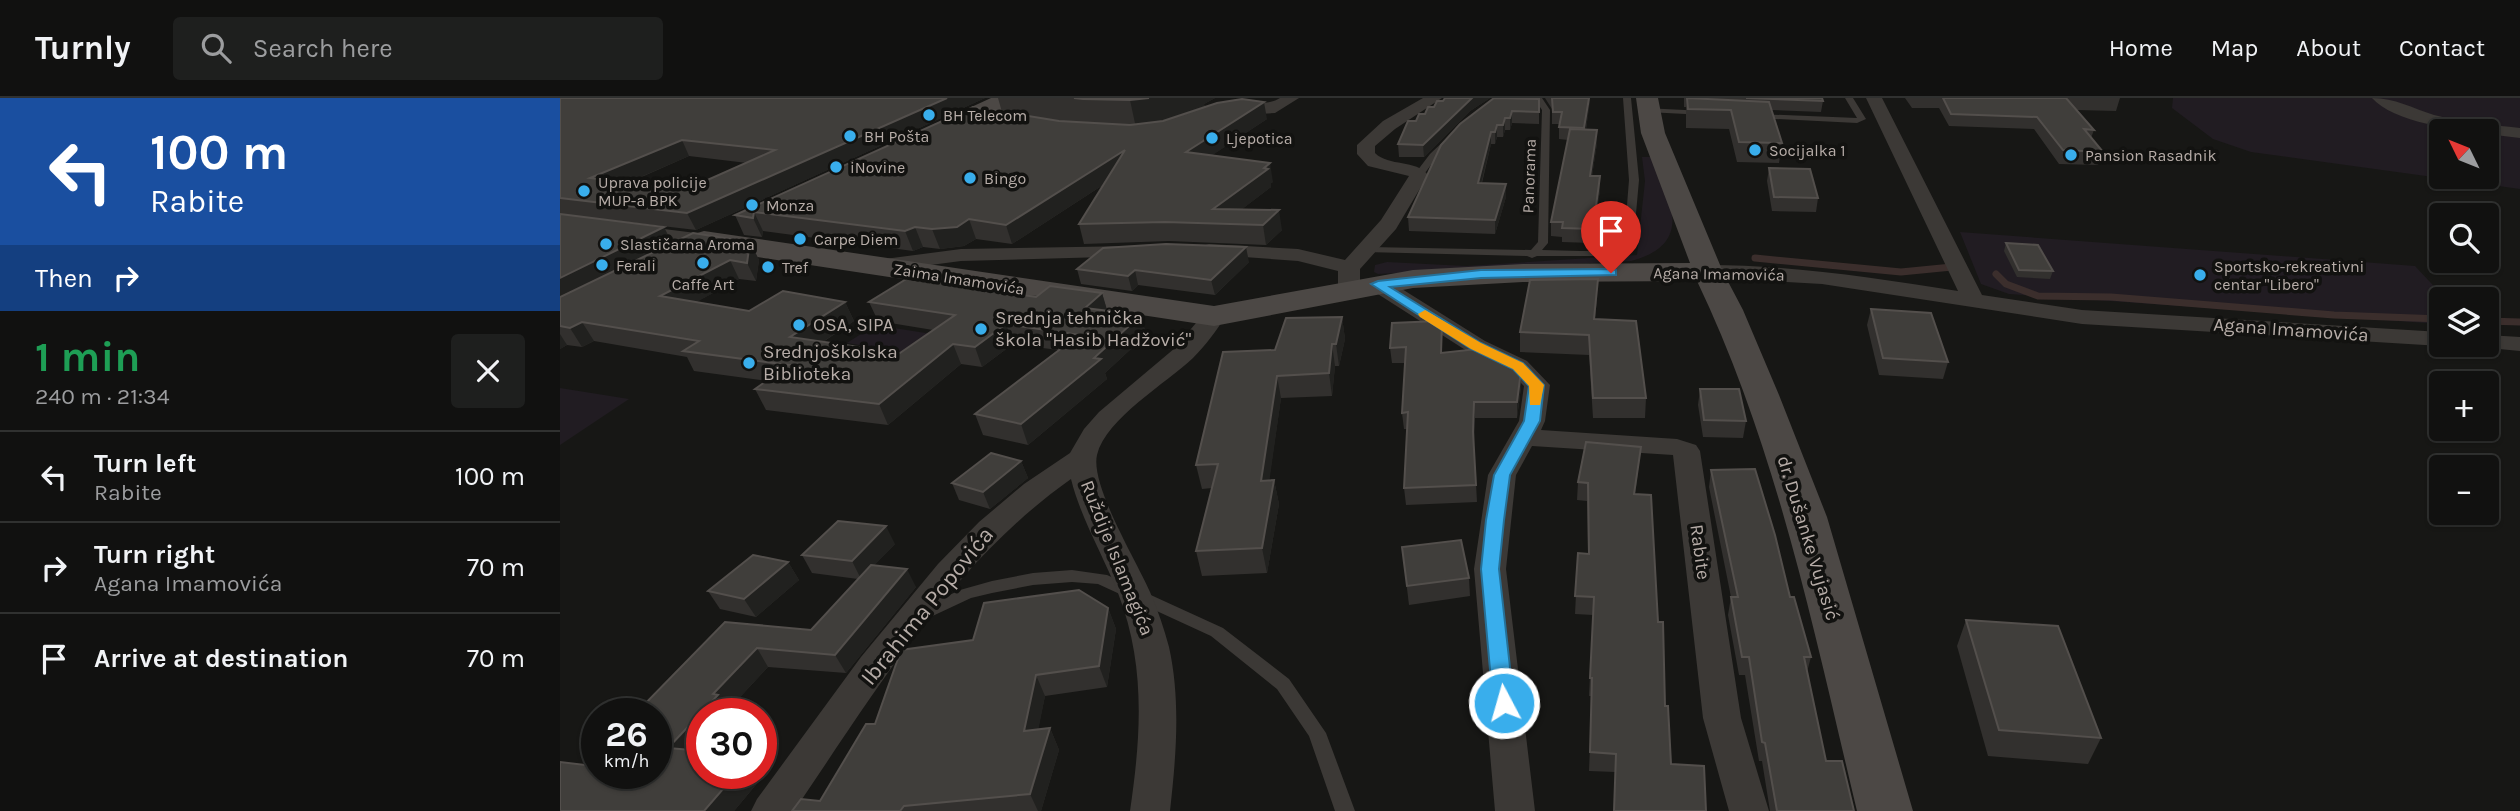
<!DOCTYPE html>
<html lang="en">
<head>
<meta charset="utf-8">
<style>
	:root { --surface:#111110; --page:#1e1f1e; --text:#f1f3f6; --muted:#9c9d9f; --line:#303130 }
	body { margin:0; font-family:Karla,sans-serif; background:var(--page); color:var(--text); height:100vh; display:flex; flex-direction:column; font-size:26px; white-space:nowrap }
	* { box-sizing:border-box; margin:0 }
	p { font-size:23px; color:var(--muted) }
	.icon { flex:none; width:38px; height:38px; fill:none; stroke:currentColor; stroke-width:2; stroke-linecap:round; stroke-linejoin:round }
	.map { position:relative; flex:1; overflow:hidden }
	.panel { display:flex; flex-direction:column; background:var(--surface); width:560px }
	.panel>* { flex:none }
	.banner { background:#1a4fa0; color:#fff; overflow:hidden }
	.needle { width:46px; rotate:313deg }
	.tools { position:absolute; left:1869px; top:21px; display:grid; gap:14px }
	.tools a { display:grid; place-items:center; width:70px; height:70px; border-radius:7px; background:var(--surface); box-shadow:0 2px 5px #0004,0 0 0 2px var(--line); font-size:35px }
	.speed { position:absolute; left:21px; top:600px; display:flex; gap:14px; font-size:35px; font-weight:700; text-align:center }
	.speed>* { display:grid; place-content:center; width:91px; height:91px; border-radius:50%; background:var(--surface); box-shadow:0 2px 5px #0004,0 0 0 2px var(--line); line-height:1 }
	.speed small { font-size:18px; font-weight:400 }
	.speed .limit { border:10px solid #d22; background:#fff; color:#111 }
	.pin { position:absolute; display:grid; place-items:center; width:60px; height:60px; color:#fff; margin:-72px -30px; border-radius:50% 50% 50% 0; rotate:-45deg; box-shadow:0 0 7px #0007 }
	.pin .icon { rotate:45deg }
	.me { position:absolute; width:77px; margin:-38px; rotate:354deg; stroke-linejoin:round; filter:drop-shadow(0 0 5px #0008) }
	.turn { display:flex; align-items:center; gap:24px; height:147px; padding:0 35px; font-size:32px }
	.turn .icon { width:91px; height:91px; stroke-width:2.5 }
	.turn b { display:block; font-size:49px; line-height:60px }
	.then { display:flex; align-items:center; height:66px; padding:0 35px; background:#0003; gap:14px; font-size:26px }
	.round { display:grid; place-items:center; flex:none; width:74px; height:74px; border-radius:7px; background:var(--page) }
	.overview { display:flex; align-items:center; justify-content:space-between; height:119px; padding:0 35px }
	h1 { font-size:42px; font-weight:700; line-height:52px; color:#1e9e55 }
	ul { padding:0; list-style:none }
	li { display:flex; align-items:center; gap:21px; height:91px; padding:0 35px; border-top:2px solid var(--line) }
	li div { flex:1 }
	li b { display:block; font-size:26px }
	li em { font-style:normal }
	header { display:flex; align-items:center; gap:42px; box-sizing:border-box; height:98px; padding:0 35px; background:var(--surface); border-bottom:2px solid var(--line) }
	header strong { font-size:33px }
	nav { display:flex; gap:38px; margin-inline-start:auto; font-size:24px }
	.search { width:490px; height:63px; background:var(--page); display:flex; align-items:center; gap:18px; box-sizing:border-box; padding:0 24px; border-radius:7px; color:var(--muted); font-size:26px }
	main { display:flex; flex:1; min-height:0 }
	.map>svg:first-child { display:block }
</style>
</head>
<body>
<header>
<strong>Turnly</strong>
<div class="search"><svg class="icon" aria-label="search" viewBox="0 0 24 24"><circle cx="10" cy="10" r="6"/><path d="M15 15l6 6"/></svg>Search here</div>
<nav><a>Home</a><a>Map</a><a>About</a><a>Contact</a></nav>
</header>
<main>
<section class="panel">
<div class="banner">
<div class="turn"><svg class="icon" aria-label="left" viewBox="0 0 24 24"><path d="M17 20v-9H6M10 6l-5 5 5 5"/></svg><div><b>100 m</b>Rabite</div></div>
<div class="then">Then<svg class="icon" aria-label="right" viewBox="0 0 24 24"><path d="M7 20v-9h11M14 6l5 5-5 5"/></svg></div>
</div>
<div class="overview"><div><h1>1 min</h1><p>240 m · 21:34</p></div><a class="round"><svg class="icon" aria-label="close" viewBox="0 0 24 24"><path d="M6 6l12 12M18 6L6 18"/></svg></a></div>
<ul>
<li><svg class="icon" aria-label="left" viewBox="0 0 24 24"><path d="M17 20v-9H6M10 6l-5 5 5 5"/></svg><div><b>Turn left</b><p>Rabite</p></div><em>100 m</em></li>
<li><svg class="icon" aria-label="right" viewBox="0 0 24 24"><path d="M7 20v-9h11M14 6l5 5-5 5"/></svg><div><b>Turn right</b><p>Agana Imamovića</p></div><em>70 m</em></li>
<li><svg class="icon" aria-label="arrive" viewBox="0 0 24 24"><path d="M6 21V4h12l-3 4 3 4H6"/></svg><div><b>Arrive at destination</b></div><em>70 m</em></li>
</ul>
</section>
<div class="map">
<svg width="1960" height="713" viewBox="0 0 1960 713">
	<rect width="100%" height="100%" fill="#171715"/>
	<g fill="#211c22" fill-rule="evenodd">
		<path d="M1613,0h347v91l-269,-37 -38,-13 -41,-31zM1881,33h46v46h-46z"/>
		<path d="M1082,59h15c13,46 37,87 -26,104l-253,13 -4,-2 1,-7 12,-3 79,4 171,-11 8,-74z"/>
		<polygon points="1400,134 1855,168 1886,201 1881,201 1881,226 1449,196 1421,186"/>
		<polygon points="315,227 391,239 364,258 287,245"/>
		<polygon points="0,290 69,301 0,347"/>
	</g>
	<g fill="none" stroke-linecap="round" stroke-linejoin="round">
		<g stroke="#3b2e2c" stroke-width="7">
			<polyline points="1195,160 1341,174 1392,169"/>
			<polyline points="1436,176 1446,186 1478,198 1551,199 1774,217 1881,221"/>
			<polyline points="1927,223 1960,224"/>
		</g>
		<g fill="#3c3936" fill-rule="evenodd">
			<path d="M974,0h8l8,12 -2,133 -6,7c28,0 56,5 82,-7l5,-63 -6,-82h8l8,82 -6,67 -22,9h-74l-5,2 -5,-2 -162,-4 -1,-2 5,-3 162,3 7,-8 4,-132z"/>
			<polygon points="1285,0 1293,0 1306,21 1297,25 1196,20 1192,18 1196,16 1297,20"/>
			<polygon points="1084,10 1145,13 1149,15 1145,17 1087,14 1083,12"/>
			<polygon points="888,39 895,41 876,60 862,79 856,79 854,77 870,56"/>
			<polygon points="512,472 547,477 663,530 729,581 766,635 795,713 775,713 749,638 717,591 651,538 538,486 512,484 473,487 432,495 411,500 364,522 358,520 356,516 358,512 400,492 432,483 473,475"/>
		</g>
		<g fill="#3c3936" fill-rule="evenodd">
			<path d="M720,0h19l-24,15 -48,3 -8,-5c14,-13 44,-2 61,-13z"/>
			<path d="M863,0h19l-47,31 -20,17v7c14,14 41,6 53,22l-32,54 -36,40v15l-3,5h-16l-3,-5v-13l-40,-10 -96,-7 -3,-4 3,-4 7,-2 89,5 47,11 36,-40 28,-44 -41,-10 -11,-12v-9l26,-24z"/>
			<path d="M1306,0h16l100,197 100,15 359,22v13h6l-6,1 -359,-22 -260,-40 -122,-7 -3,-5 3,-5 8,-2c85,0 166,13 250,26z"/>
			<path d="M1812,0c23,0 40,10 62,17 28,7 57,10 86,13v10l-33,-4v-3c-31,0 -94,-9 -115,-33z"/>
			<polygon points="0,118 144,136 151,138 154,142 151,146 144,148 0,130"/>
			<polygon points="574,148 581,150 585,154 581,158 401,163 317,174 309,173 306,168 309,163 317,162 401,151"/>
			<polygon points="818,179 826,181 925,243 967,263 990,287 985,323 981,332 1117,341 1136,347 1140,353 1181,620 1209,713 1169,713 1143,620 1113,357 972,348 956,377 946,471 975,713 935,713 914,471 928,377 959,323 964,288 949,273 907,253 810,191 807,186 810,181"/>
			<path d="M654,211l8,2 4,5c-10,15 -20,29 -33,42 -26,25 -87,60 -96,97 -7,30 40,107 53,137 8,18 14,37 19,55 12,54 7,110 1,164h-40c11,-75 16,-146 -12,-218 -15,-38 -37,-74 -47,-114 -119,84 -196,213 -277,332h-43l6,-12 104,-142 77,-93 41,-42 45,-38 46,-31 14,-24 15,-17 76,-64 31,-37z"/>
			<polygon points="1927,237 1960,239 1960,253 1918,249 1917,247 1927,247"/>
		</g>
		<g fill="#4c4845" fill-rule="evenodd">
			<polygon points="431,0 460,0 457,5 386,38 370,38 366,33 370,28"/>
			<path d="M1076,0h22l7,35 58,139 20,38 36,85 48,122 86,294h-56c-43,-179 -80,-363 -160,-530l-174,1 -110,6 -199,38 -510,-77 -10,-3 -4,-6 4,-6 10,-3 510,75 199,-36 110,-6 167,-1 -49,-130z"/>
		</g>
	</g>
	<g fill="#32302e" fill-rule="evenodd">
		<path d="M0,0h425l-289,132 -111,-13 88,26 77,-1 9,18 -3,21 -17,-2 -43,23 53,9 96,-9 9,19 -31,21 77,11 33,-23 -55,-9 -9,-19 233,-9 5,18 34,4 5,20 -41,38 2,6 -79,66 -45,-10 -8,-21 83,-64 -45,-6 -31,23 -21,-3 -73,61 -122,-15 -11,-21 12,-8 -73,-10 -7,-14 -93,-16 -12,6 -15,-2 -7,4zM129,58l58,7 -62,27 -57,-7z"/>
		<polygon points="438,0 655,0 644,6 645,9 707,21 652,57 713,84 711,85 711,89 682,111 722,132 706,147 609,143 524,146 519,126 543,87 452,146 416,141 404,148 380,151 363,149 353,153 203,133 202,139 184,137 175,117 442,14"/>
		<polygon points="885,0 930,0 910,13 864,59 839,59 838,46 856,23 883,3"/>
		<polygon points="985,0 1030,0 1026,32 1037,32 1037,45 1032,78 1040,78 1040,92 1032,145 1002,144 1002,139 991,138 991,124 1008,42 999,41 999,26 992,26 992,11"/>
		<polygon points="1124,0 1262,0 1263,3 1261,14 1211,12 1222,45 1219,65 1177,64 1169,31 1126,30 1126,9 1124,9"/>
		<polygon points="1345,0 1560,0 1556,13 1517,12 1534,32 1531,40 1543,54 1538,67 1499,66 1474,31 1389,28 1379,10 1352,10"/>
		<polygon points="979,1 979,26 952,25 950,32 945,32 943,39 937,39 935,46 931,46 922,85 946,99 935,136 849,133 848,119 900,26"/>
		<polygon points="1209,70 1258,100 1256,114 1212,113 1207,83"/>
		<polygon points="1446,145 1493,173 1490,181 1457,179 1444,153"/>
		<polygon points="689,164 655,197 578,187 572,193 521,186 517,171"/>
		<polygon points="1037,200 1035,221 1086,300 1085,320 1033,320 1029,257 960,254 960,234"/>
		<polygon points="1311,211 1388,264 1383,281 1319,277 1307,227"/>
		<polygon points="782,219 785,241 779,268 775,268 772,298 721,300 709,382 714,382 719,406 707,475 642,478 636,453 652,390 642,391 636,367 715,252"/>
		<polygon points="882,225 882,255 961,289 957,320 915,320 914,348 917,404 846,407 844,390 847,331 844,331 842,315 845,265 832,265 830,250"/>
		<polygon points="1140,291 1186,323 1183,340 1143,339 1138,307"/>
		<polygon points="1081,349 1075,396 1055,674 1029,673 1032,598 1029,598 1033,517 1015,516 1018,455 1028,455 1027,403 1017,402 1018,384"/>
		<polygon points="461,363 468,380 430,411 399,402 392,385"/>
		<polygon points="1151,372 1230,499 1251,559 1247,574 1266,663 1294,713 1210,713 1202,663 1199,663 1185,577 1179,577 1168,517 1171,499 1149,389"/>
		<polygon points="335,446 314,467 356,489 286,575 208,569 168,612 171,615 136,653 204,677 174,713 0,713 25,667 165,524 251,532 298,481 252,475 242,457"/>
		<polygon points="842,449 909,480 910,498 849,507"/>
		<polygon points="228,464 239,482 196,519 160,511 148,493"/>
		<polygon points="548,510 556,531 547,589 485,598 478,631 490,630 499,652 481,713 232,713 260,703 315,626 413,542"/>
		<polygon points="1406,522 1541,640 1528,666 1428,658 1397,548"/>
	</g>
	<g fill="#21211f">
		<polygon points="387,0 425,0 136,132 127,115"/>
		<polygon points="589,0 655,0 644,6 645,12 576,30 570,2"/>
		<polygon points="912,0 930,0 910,13 864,59 863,47"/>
		<polygon points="1029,0 1030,0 1030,5 1024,42 1024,30"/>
		<polygon points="704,4 707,21 630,72 626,54"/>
		<polygon points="952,13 952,25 950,32 950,20"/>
		<polygon points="945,20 945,32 943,39 943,27"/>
		<polygon points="937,27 937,39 935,46 935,34"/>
		<polygon points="1037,32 1037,45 1030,91 1030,78"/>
		<polygon points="931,34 931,46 918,98 918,85"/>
		<polygon points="122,42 129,58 39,97 30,80"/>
		<polygon points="565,52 569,70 452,146 446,127"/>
		<polygon points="710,65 713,84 711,85 711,89 663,126 653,111"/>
		<polygon points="1040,78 1040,92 1032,145 1033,131"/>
		<polygon points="946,86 946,99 935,136 935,122"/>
		<polygon points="719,112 722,132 706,147 703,127"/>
		<polygon points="194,114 203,133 202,139 193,120"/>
		<polygon points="409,121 416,141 404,148 380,151 372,131"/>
		<polygon points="104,129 113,147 0,205 0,180"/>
		<polygon points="355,129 363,149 353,153 345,133"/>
		<polygon points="190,144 199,162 196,183 187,165"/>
		<polygon points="686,149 689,164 655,197 651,182"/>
		<polygon points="170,162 179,181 111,218 100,198"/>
		<polygon points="575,172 578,187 572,193 568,178"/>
		<polygon points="1038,181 1037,200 1033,240 1034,221"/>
		<polygon points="542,195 548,215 525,210"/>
		<polygon points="285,204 294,223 240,259 230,239"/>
		<polygon points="581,217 586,237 545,275 547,281 468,347 461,326"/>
		<polygon points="782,219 785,241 779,268 776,246"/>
		<polygon points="22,224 34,243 22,249 10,230"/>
		<polygon points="446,226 453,246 422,269 415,249"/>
		<polygon points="0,236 7,247 0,251"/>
		<polygon points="393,246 401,266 328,327 319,306"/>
		<polygon points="772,246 775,268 772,298 769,275"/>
		<polygon points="961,273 961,289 957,320 957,304"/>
		<polygon points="717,278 721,300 706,407 701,383"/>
		<polygon points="914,304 915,320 914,351 913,334"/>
		<polygon points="1081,349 1079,366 1073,414 1074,396"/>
		<polygon points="461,363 468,380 430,411 423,394"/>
		<polygon points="714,382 719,406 707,475 702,450"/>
		<polygon points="326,428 335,446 301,481 292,463"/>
		<polygon points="228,464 239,482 196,519 184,501"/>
		<polygon points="347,471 356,489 286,575 275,557"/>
		<polygon points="548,510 556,531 547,589 539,568"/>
		<polygon points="197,550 208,569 168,612 171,615 170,616 142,616 142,647 122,668 108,650 153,596"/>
		<polygon points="476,577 485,598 474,654 464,633"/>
		<polygon points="490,630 499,652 481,713 478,713 470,696"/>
		<polygon points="201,673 204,677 174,713 144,713 176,676 201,676"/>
	</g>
	<g fill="#403e3b" stroke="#534f4c" stroke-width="2" fill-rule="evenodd">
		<path d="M0,0h387l-260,115 -127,-15zM122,42l93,10 -90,40 -95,-12z"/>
		<polygon points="514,0 589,0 570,2 523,1"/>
		<polygon points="885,0 912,0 863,47 838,46 848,23 856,23 859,16 865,16 868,9 874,9 877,3 883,3"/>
		<polygon points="934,0 979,1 979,14 952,13 950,20 945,20 943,27 937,27 935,34 931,34 918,85 946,86 935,122 848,119 881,47 900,26"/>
		<polygon points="992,0 1029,0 1024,30 999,29 1002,14 993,14"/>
		<polygon points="1127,0 1209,4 1222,45 1179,44 1171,12 1128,11"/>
		<polygon points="1186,0 1262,0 1263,3"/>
		<polygon points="1383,0 1506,0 1534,32 1524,31 1543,54 1503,52 1477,19 1391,16"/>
		<polygon points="682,1 704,4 626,54 710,65 704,70 708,71 653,111 719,112 703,127 605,124 519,126 565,52 446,127 409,121 397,129 372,131 355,129 345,133 194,114 193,120 175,117 413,9 499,23 570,27 603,23 657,5"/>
		<polygon points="1010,31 1037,32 1030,78 1040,78 1033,131 1002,130 1003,124 991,124"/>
		<polygon points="1209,70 1250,71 1258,100 1214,99"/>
		<polygon points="0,116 104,129 0,180"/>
		<polygon points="133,135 190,144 187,165 170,162 100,198 189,213 223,193 285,204 230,239 340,255 395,217 309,204 348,180 476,199 490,188 542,195 525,210 581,217 534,260 541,261 461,326 415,316 519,237 446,226 415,249 393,246 319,306 195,291 229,267 123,253 139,243 22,224 10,230 0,228 0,199"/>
		<polygon points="1446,145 1478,147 1493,173 1459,172"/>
		<polygon points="606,146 686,149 651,182 575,172 568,178 517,171 543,150"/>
		<polygon points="1038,181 1034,221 1076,223 1086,300 1033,300 1029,237 960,234 970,182"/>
		<polygon points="1311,211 1371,215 1388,264 1323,260"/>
		<polygon points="782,219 776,246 772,246 769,275 717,278 701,383 714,382 702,450 636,453 658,366 636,367 663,254 715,252 726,220"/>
		<polygon points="878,223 882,225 881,255 927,250 947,260 961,273 957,304 914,304 913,334 916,387 844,390 848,314 842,315 846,249 830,250 832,225"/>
		<polygon points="1140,291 1179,291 1186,323 1144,322"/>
		<polygon points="1026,344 1081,349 1074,396 1091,397 1098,524 1103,524 1105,608 1108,608 1111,666 1144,668 1146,713 1054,713 1056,656 1030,654 1032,580 1030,580 1034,499 1015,498 1018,455 1029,456 1028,385 1018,384"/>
		<polygon points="431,355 461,363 423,394 392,385"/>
		<polygon points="1195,371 1215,437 1230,499 1234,499 1251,559 1244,559 1266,663 1282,663 1294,713 1217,713 1205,645 1202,644 1189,559 1182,559 1171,499 1178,499 1151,372"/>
		<polygon points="278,423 326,428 292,463 242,457"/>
		<polygon points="901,442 909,480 847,488 842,449"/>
		<polygon points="193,457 228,464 184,501 148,493"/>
		<polygon points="311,467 347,471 275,557 197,550 153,596 158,597 108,650 142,653 142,676 176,676 144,713 0,713 0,664 25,667 37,655 37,676 96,676 96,616 75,616 165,524 251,532"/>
		<polygon points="519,492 548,510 539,568 476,577 464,633 490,630 470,696 344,708 340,713 232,713 241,701 260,703 306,626 315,626 341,552 413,542 424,505"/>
		<polygon points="1406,522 1498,528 1541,640 1439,632"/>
	</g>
	<polygon fill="#39aeec" stroke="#257199" stroke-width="2" points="1051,171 1056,172 1056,177 921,180 830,189 921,245 963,265 984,287 980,323 950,377 944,422 939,471 954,605 951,611 944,613 936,611 933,605 921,471 926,422 934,377 964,323 969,288 953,271 911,251 811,186 818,183 921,172"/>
	<polygon fill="#f59e0b" points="865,212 921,245 963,265 984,287 980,307 970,307 969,288 953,271 911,251 860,219 858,216"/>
	<g fill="#39aeec" stroke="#121210" stroke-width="2.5">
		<circle cx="369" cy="17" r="7"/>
		<circle cx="290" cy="38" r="7"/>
		<circle cx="652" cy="40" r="7"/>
		<circle cx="1195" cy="52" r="7"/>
		<circle cx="1511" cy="57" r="7"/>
		<circle cx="276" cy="69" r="7"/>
		<circle cx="410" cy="80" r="7"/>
		<circle cx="24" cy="93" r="7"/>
		<circle cx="192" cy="107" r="7"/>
		<circle cx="240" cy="141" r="7"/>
		<circle cx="46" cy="146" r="7"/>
		<circle cx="143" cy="165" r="7"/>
		<circle cx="42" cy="167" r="7"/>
		<circle cx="208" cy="169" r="7"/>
		<circle cx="1640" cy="177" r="7"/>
		<circle cx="239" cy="227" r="7"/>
		<circle cx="421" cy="231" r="7"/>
		<circle cx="189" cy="265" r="7"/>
	</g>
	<g text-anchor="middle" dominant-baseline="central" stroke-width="7" stroke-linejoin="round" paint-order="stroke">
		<g font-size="16" fill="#b7ada8" stroke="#121210" text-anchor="start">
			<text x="383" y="17">BH Telecom</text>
			<text x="304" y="38">BH Pošta</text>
			<text x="666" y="40">Ljepotica</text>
			<text x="1209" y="52">Socijalka 1</text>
			<text x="1525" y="57">Pansion Rasadnik</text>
			<text x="290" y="69">iNovine</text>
			<text x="424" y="80">Bingo</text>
			<text x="38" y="84">Uprava policije<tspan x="38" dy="18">MUP-a BPK</tspan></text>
			<text x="206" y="107">Monza</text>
			<text x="254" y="141">Carpe Diem</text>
			<text x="60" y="146">Slastičarna Aroma</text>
			<text x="56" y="167">Ferali</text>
			<text x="1654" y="168">Sportsko-rekreativni<tspan x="1654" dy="18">centar "Libero"</tspan></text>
			<text x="222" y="169">Tref</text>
			<text x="143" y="186" text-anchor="middle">Caffe Art</text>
		</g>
		<g font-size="16" fill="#b7ada8" stroke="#121210">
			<text transform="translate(969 78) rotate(-88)">Panorama</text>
			<text transform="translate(1159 176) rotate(1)">Agana Imamovića</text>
			<text transform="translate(399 181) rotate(9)">Zaima Imamovića</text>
		</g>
		<g font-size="19" fill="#b7ada8" stroke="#121210" text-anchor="start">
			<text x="435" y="220">Srednja tehnička<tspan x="435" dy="22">škola "Hasib Hadžović"</tspan></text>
			<text x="253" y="227">OSA, SIPA</text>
			<text x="203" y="254">Srednjoškolska<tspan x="203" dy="22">Biblioteka</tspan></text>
		</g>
		<g font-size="19" fill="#b7ada8" stroke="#121210">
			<text transform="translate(1731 232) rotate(4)">Agana Imamovića</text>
			<text transform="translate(1248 440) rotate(73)">dr. Dušanke Vujasić</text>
			<text transform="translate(1140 454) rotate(82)">Rabite</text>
			<text transform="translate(557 460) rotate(68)">Ruždije Islamagića</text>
		</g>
		<g font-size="23" fill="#b7ada8" stroke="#121210">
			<text transform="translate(367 508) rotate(-51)">Ibrahima Popovića</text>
		</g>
	</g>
</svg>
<div class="tools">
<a><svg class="needle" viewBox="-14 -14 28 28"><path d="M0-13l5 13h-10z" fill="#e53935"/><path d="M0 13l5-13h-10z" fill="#9c9d9f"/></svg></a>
<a><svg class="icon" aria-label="search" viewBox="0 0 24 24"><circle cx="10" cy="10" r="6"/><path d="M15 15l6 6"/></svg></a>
<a><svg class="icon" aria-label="layers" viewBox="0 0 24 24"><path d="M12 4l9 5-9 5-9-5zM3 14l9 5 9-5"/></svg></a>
<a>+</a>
<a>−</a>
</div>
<div class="speed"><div>26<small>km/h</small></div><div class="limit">30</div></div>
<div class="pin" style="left:1051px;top:175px;background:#d93025"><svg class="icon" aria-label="arrive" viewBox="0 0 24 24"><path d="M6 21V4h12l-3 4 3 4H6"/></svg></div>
<svg class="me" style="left:944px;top:605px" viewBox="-20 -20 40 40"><circle r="17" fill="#39aeec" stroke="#fff" stroke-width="3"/><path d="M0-11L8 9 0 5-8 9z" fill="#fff"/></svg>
</div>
</main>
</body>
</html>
